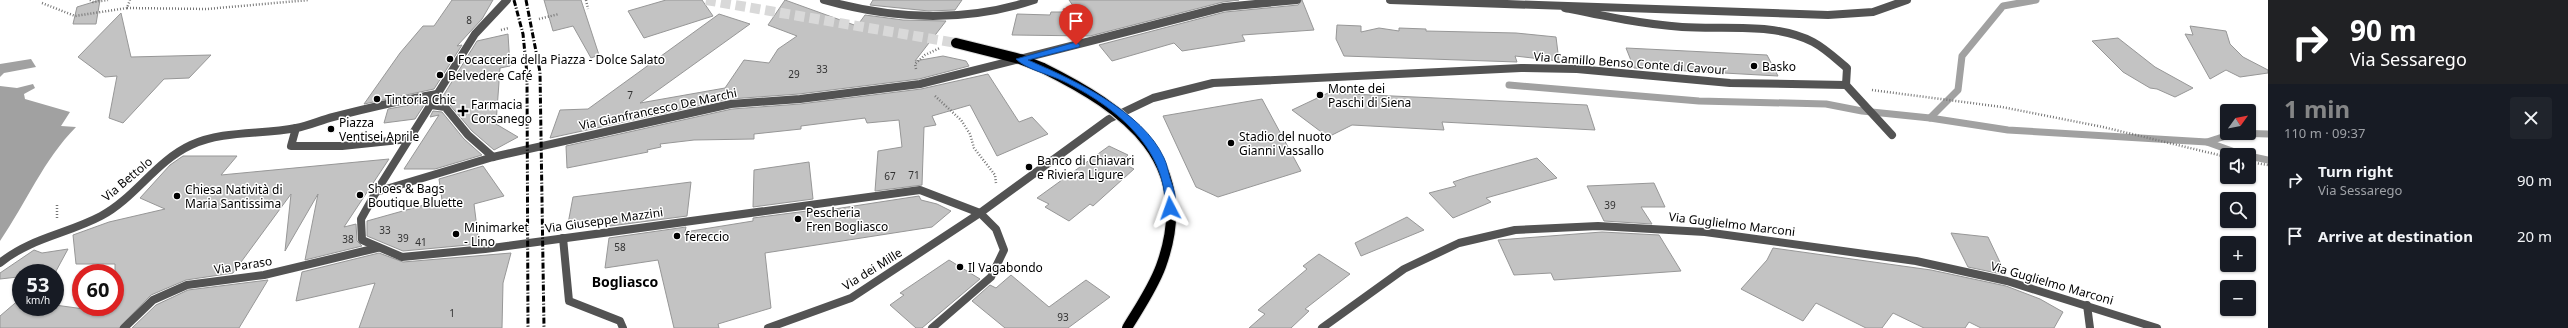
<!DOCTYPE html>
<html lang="en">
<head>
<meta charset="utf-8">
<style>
	:root { --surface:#171b24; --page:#20242c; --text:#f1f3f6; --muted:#9ea1a6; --accent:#858687 }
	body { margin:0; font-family:"Noto Sans",sans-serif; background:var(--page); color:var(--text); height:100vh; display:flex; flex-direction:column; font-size:15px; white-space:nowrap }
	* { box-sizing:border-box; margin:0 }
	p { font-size:13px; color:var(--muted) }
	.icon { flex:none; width:22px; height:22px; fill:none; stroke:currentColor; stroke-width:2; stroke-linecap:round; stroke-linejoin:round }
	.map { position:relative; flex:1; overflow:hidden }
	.panel { display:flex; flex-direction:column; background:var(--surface); width:300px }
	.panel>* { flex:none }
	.top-card { background:#202124; color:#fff; overflow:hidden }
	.needle { width:26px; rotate:57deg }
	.tools { position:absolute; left:2220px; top:104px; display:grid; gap:8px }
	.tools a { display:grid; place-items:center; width:36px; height:36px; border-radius:4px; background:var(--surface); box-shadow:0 1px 3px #0004; font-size:20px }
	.speed { position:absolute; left:12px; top:264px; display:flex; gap:8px; font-size:20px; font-weight:700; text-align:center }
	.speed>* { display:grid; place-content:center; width:52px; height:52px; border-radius:50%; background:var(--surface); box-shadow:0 1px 3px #0004; line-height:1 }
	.speed small { font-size:10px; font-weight:400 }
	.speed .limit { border:6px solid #d22; background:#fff; color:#111 }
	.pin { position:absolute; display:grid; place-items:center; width:34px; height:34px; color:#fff; margin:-41px -17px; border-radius:50% 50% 50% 0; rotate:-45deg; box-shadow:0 0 4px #0007 }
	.pin .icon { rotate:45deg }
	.me { position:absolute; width:44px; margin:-22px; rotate:356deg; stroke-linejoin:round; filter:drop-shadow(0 0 3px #0008) }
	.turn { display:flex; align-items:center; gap:14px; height:84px; padding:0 16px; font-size:18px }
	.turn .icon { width:52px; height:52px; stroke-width:2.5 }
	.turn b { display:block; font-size:28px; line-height:34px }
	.round { display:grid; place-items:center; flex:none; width:42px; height:42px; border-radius:4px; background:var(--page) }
	.head { display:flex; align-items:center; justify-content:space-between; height:68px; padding:0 16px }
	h1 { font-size:24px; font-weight:700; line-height:30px; color:var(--accent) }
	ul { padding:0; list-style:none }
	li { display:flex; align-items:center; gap:12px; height:56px; padding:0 16px }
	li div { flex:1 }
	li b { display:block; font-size:15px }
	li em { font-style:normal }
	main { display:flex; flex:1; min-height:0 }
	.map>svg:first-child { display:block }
</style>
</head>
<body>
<main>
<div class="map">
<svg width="2268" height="328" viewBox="0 0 2268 328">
	<rect width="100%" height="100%" fill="#fff"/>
	<g fill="#a1a1a1">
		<polygon points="31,59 36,67 4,73 0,77 0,64"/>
		<path d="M33,84l2,4 -11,6 1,5 45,13 -9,14 15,1c-32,32 -50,76 -76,114v-155l17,2z"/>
	</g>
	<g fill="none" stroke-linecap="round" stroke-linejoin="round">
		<g stroke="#a1a1a1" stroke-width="7">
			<polyline points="1509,85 1699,101 1826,104 1862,111 1930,118 1958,90 1962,56 2003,6 2036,0"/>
			<polyline points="1930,118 2008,130 2207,142 2235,133 2268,134"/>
			<polyline points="2207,142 2243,155"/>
			<polyline points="2249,156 2268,160"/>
		</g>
	</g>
	<g fill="#c3c3c3" stroke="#979797">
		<polygon points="100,0 96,24 73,24 77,7"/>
		<polygon points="452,0 493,0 482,19 457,46 462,45 434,89 364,104 400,53 423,26 434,26"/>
		<polygon points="544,0 581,0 599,55 591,58 573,26 553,31"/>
		<polygon points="666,0 702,0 713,16 644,38 628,11"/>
		<polygon points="785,0 857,26 865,15 903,20 946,21 915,61 943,56 966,61 969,66 919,79 799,94 730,99 550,138 560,110 588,109 719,14 750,24 640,103 725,88 744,60 769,63 778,49 797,36 768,25"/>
		<polygon points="873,0 962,0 955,10 929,11 870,5"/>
		<polygon points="1069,0 1239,0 1223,2 1090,36 1012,35 1017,14 1050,15 1051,12 1064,12 1063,9 1074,7"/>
		<polygon points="1302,0 1314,30 1242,35 1245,41 1182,51 1174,43 1112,61 1099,45 1225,12 1298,5"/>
		<polygon points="121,13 131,57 211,55 189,78 164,79 123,123 109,118 117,76 105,77 78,57"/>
		<polygon points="1337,25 1361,26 1361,32 1379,28 1399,31 1399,28 1426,29 1426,31 1516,33 1556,37 1559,61 1515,56 1517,62 1344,56 1336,39"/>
		<polygon points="2190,26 2226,31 2230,44 2243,57 2268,70 2268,73 2240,77 2226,70 2210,79 2185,34 2193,35"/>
		<polygon points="508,34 510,66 500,68 496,124 518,137 494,150 472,131 449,104 440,101 477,41"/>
		<polygon points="2118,38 2155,67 2193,88 2175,97 2157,89 2150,88 2123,72 2092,41"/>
		<polygon points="1626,48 1767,55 1778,76 1634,68"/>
		<polygon points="988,74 1019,122 1032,117 1048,134 997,156 970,105 932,116 936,125 924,127 922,185 875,191 878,151 902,147 899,120 867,123 865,118 801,126 801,129 754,134 754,139 694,140 660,144 661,147 647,150 648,152 567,168 566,146 732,109 800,104 921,89"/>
		<polygon points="1328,93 1587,105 1595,130 1442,122 1444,130 1352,125 1328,137 1292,110"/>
		<polygon points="1262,99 1301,171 1218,197 1196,187 1163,116"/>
		<polygon points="426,102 415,119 384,123 388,109"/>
		<polygon points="433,111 442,112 464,139 482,155 435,169 404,169 439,115 430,117"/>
		<polygon points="1109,146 1128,155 1124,159 1130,162 1126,165 1134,169 1093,206 1090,204 1069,221 1045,207 1049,204 1037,198"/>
		<polygon points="183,156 237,156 221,175 389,159 344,227 356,224 357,241 362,246 305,260 318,194 285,251 291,194 233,273 186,280 151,295 119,328 0,328 0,316 21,298 21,307 55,307 55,305 84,309 87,307 115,307 115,264 76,264 73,235 109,222 165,209 140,198 170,165"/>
		<polygon points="1537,158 1557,178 1486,198 1491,202 1453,218 1429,193 1456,186 1453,182 1468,177"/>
		<polygon points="809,162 813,199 753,207 754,170"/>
		<polygon points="483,166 504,196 474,204 479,244 403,251 367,236 367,221 442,200 439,179"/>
		<polygon points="691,182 687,216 610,226 610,223 567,229 573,197"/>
		<polygon points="1654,183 1665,207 1641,207 1652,224 1604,221 1587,186"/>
		<polygon points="919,196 921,200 937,204 951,211 932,227 765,253 771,308 718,324 719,328 674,328 658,260 605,268 609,238 686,227 685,232 753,221 753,218 815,210 815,212"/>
		<polygon points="1407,217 1424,230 1361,256 1355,243"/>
		<polygon points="1602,232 1659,235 1681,271 1554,280 1551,273 1514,275 1498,240"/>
		<polygon points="1951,233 1988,237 2006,275 1968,267"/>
		<polygon points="1773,248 1931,270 2006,286 2040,299 2063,312 2054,328 1981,328 1969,322 1965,328 1924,328 1893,313 1882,328 1866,328 1816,303 1803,321 1741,289 1767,260"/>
		<polygon points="68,249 55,273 21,273 21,282 15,283 18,277 0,279 0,273 34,250 42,253"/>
		<polygon points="379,253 403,262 511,253 503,283 502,328 359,328 375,283 296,301 302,272"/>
		<polygon points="1319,254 1350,274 1305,309 1309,311 1291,328 1249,328 1265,314 1258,310 1307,269 1303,266"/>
		<polygon points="949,260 980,279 922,328 916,328 890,305 904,295 900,293"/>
		<polygon points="1011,275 1049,307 1086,280 1110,297 1068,328 1005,328 972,301 990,285 996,288"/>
		<polygon points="268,280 239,328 132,328 156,305 188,290"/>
	</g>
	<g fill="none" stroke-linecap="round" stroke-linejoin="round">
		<polyline stroke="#d9d9d9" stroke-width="10" stroke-dasharray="10 5" stroke-linecap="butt" points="706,0 956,43"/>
		<g stroke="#dbdbdb" stroke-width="12">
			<polyline id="primary" points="956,43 1020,59 1043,68"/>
		</g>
		<g stroke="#757575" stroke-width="2.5" stroke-dasharray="1 2" stroke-linecap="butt">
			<polyline points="90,0 93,2 108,0"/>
			<polyline points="586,0 588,9"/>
			<polyline points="42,3 75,16 127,8 130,0"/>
			<polyline points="127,8 207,9 309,0"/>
			<polyline points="539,19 559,14"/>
			<polyline points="501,30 509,28"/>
			<polyline points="916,69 915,64 925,55 940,48"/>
			<polyline points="1872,90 2002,107 2103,127 2227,157"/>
			<polyline points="935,96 961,120 970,134 974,148 995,175 996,183"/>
			<polyline points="2249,162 2268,165"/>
			<polyline points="57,205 57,218"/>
		</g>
		<g stroke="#535353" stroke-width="8">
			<path d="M824,0c71,20 140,23 210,0"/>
			<polyline points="296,128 291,146 342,146 409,139"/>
			<polyline points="563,238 569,301 620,321 623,328"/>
			<path d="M0,263c30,-25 67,-29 101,-47 34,-18 55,-55 90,-71 33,-15 70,-10 105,-17 12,-2 25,-8 37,-11 35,-9 69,-17 104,-23"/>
		</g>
		<g stroke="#535353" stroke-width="8">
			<polyline points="507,0 475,34 376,192 361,219 362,240 402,257 485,249 920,190 980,213 996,229 1004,250 991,277 932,328"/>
			<polyline points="1846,85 1892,135"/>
			<polyline points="431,105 445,107 468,135 493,157"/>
			<polyline points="376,192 493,157 731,104 800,99 920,84 1019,59"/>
			<polyline points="2087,305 2090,328"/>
			<polyline points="124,328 153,300 187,285 264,275 377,248"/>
			<path d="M768,328l83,-30 129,-85 129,-94 44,-21 60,-15 308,-15 56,1 153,14 116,2 1,-17c-11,-9 -21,-19 -34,-26 -38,-20 -89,-12 -131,-15 -40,-3 -78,-11 -117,-19"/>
		</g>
		<g stroke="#535353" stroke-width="8">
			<polyline points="1390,0 1828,15 1873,12 1907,0"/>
			<polyline points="1020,59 1224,7 1297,0"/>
			<polyline points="1322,328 1404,269 1459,243 1515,230 1598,226 1705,232 1916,261 2007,281 2157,328"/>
		</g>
		<use href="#primary" stroke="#000" stroke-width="10"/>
		<g stroke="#000" stroke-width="3" stroke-dasharray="6 2 1 2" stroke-linecap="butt">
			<polyline points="514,0 523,34 527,74 528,328"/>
			<polyline points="526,0 540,72 544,328"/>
		</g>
		<g stroke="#dbdbdb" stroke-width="12" stroke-linecap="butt">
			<path id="primary-bridge" d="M1043,68c83,41 156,93 118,198 -8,22 -22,42 -34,62"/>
		</g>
		<use href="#primary-bridge" stroke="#000" stroke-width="10"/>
	</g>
	<path fill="#1a73e8" stroke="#114b97" d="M1076,42l4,3 -1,2 -51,13c44,19 115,51 136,98 3,6 4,13 6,20 3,10 9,23 3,32l-8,-2c2,-61 -52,-103 -102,-127 -14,-7 -36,-11 -47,-22z"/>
	<g fill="#000" stroke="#fff" stroke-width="1.5">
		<circle cx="450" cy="59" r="4"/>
		<circle cx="1754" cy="66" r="4"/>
		<circle cx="440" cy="75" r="4"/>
		<circle cx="1320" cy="95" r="4"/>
		<circle cx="377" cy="99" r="4"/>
		<path d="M461 105h4v4h4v4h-4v4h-4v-4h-4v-4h4z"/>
		<circle cx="331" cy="129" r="4"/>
		<circle cx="1231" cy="143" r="4"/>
		<circle cx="1029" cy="167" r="4"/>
		<circle cx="360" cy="195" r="4"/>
		<circle cx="177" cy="196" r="4"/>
		<circle cx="798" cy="219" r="4"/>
		<circle cx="456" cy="234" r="4"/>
		<circle cx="677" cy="236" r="4"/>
		<circle cx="960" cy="267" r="4"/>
	</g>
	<g text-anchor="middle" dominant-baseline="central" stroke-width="3" stroke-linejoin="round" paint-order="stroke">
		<g font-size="10" fill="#313131">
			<text x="469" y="20">8</text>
			<text x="822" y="69">33</text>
			<text x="794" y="74">29</text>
			<text x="630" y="95">7</text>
			<text x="914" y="175">71</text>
			<text x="890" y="176">67</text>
			<text x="1610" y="205">39</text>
			<text x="385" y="230">33</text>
			<text x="403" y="238">39</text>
			<text x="348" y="239">38</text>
			<text x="421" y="242">41</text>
			<text x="620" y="247">58</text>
			<text x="452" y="313">1</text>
			<text x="1063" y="317">93</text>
		</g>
		<g font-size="12" fill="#000" stroke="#fff" text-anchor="start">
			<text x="458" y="59">Focacceria della Piazza - Dolce Salato</text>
			<text x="1762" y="66">Basko</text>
			<text x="448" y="75">Belvedere Café</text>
			<text x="1328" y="88">Monte dei<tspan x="1328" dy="14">Paschi di Siena</tspan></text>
			<text x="385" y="99">Tintoria Chic</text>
			<text x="471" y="104">Farmacia<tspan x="471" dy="14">Corsanego</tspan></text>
			<text x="339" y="122">Piazza<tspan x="339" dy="14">Ventisei Aprile</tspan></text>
			<text x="1239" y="136">Stadio del nuoto<tspan x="1239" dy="14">Gianni Vassallo</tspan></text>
			<text x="1037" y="160">Banco di Chiavari<tspan x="1037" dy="14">e Riviera Ligure</tspan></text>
			<text x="368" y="188">Shoes &amp; Bags<tspan x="368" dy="14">Boutique Bluette</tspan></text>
			<text x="185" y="189">Chiesa Natività di<tspan x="185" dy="14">Maria Santissima</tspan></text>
			<text x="806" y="212">Pescheria<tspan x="806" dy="14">Fren Bogliasco</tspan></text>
			<text x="464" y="227">Minimarket<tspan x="464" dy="14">- Lino</tspan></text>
			<text x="685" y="236">fereccio</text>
			<text x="968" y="267">Il Vagabondo</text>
		</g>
		<g font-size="12" fill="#000" stroke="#fff">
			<text transform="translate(1630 63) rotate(4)">Via Camillo Benso Conte di Cavour</text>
			<text transform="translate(658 109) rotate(-12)">Via Gianfrancesco De Marchi</text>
			<text transform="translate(127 179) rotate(-40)">Via Bettolo</text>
			<text transform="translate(604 220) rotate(-8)">Via Giuseppe Mazzini</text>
			<text transform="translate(1732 224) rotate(7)">Via Guglielmo Marconi</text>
			<text transform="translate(243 265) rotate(-9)">Via Paraso</text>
			<text transform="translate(872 269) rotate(-32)">Via dei Mille</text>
			<text transform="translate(2052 283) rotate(16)">Via Guglielmo Marconi</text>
		</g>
		<g font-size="14" font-weight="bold" fill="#000" stroke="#fff">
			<text x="625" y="281">Bogliasco</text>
		</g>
	</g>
</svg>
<div class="tools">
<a><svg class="needle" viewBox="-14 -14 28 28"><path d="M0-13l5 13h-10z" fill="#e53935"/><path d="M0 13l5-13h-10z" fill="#9ea1a6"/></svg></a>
<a><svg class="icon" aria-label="sound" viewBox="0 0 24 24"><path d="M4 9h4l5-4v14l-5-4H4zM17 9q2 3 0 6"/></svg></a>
<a><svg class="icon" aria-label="search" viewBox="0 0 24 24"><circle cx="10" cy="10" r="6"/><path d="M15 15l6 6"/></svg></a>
<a>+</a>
<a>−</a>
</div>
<div class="speed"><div>53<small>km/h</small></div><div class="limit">60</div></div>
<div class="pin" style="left:1076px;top:45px;background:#d93025"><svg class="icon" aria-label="arrive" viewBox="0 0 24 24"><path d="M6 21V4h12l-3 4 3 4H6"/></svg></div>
<svg class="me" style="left:1170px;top:208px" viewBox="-20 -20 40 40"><path d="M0-17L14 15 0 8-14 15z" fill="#1a73e8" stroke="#fff" stroke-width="4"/></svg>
</div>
<section class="panel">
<div class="top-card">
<div class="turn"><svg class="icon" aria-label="right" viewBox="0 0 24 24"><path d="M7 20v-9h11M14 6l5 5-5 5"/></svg><div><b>90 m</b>Via Sessarego</div></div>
</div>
<div class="head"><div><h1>1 min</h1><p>110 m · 09:37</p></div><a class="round"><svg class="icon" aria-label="close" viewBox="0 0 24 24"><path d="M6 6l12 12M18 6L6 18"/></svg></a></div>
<ul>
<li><svg class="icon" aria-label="right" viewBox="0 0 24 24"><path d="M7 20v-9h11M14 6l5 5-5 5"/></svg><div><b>Turn right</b><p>Via Sessarego</p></div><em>90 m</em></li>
<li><svg class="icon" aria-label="arrive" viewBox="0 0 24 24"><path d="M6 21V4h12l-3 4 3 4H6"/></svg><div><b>Arrive at destination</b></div><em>20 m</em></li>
</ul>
</section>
</main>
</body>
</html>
